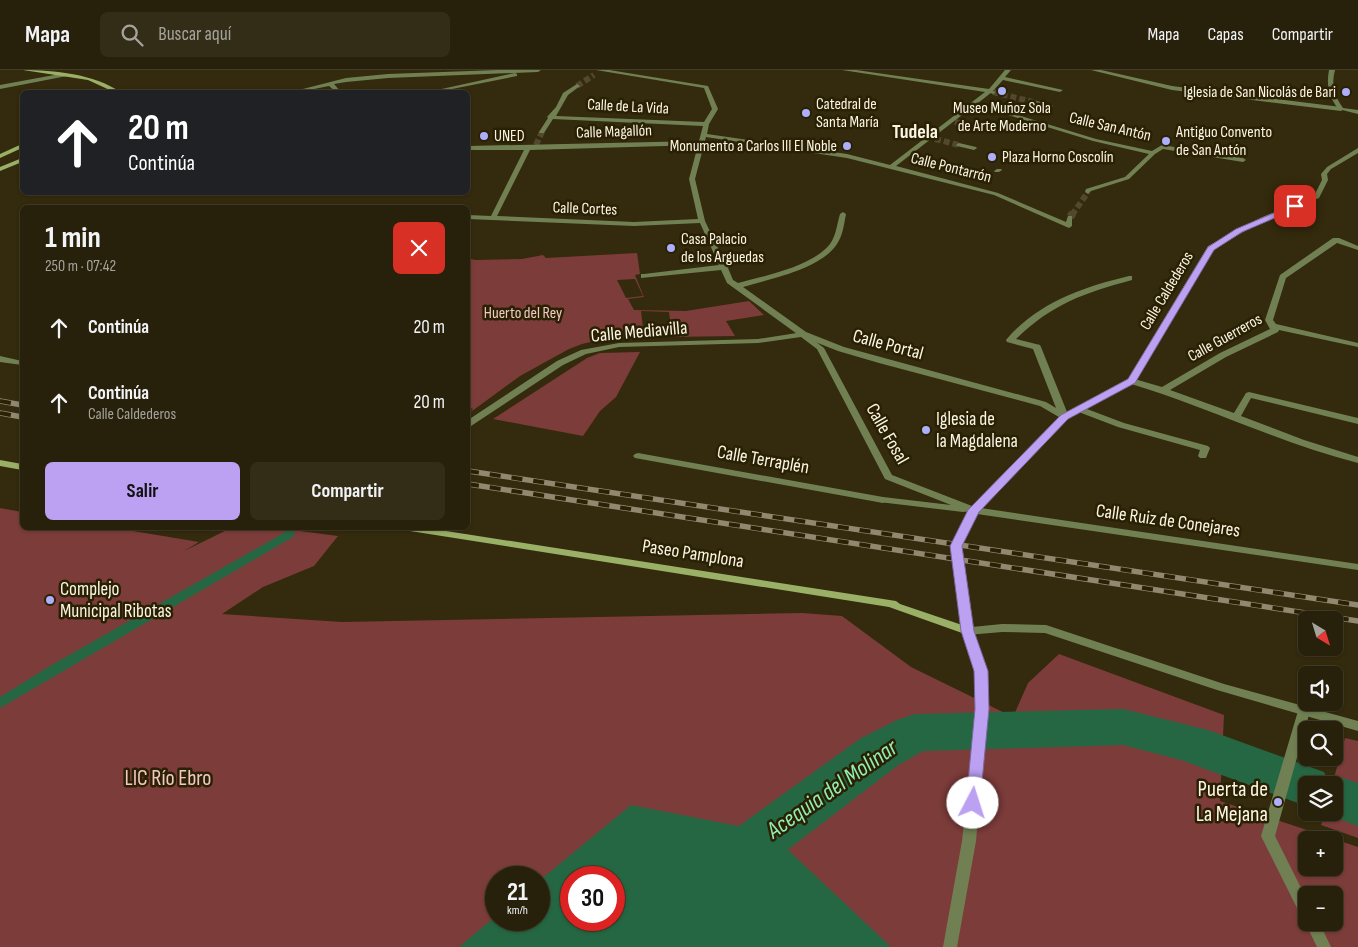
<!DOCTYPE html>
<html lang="es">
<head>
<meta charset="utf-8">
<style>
	:root { --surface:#27200a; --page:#332d18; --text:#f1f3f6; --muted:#a4a39c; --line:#433e2b; --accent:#bca0f2 }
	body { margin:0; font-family:"Sofia Sans Condensed",sans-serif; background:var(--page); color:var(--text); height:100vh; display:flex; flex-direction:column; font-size:19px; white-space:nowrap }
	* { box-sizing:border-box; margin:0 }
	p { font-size:16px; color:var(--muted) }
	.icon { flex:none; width:28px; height:28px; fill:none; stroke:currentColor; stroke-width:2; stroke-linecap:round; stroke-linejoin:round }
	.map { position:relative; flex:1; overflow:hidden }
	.details { position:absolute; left:20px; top:135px; width:450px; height:325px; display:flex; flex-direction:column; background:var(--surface); border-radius:8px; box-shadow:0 1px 4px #0004,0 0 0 1px var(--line) }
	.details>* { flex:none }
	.hud { position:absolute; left:20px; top:20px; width:450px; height:105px; border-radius:8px; box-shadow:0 1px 4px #0004,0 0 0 1px var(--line); background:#202124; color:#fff; overflow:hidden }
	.needle { width:32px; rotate:142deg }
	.controls { position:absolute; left:1298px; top:541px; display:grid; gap:10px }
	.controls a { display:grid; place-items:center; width:45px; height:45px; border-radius:8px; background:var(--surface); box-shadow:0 1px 4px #0004,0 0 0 1px var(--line); font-size:25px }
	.speed { position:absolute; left:485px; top:796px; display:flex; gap:10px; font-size:25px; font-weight:700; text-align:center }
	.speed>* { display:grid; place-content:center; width:65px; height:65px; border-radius:50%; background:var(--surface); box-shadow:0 1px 4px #0004,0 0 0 1px var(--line); line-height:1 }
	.speed small { font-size:12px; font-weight:400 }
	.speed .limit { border:8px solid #d22; background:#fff; color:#111 }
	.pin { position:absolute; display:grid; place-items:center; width:42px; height:42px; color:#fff; margin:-21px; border-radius:10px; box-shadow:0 2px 8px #0006 }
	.me { position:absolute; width:55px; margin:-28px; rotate:5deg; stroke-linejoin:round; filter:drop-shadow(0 0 4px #0008) }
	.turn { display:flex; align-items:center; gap:18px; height:105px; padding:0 25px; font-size:22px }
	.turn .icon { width:65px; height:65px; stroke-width:2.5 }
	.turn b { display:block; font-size:35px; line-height:42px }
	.round { display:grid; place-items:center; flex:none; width:52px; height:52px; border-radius:8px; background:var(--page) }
	.headline { display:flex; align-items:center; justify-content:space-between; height:85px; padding:0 25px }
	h1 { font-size:30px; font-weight:700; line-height:38px }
	.action { display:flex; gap:10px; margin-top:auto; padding:10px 25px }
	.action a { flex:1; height:58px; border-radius:8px; background:var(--accent); color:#111; font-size:20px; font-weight:700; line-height:58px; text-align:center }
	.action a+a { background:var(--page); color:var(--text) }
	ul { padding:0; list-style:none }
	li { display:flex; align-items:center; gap:15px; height:75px; padding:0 25px }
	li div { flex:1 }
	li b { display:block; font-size:19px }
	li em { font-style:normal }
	header { display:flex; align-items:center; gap:30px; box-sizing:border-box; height:70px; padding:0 25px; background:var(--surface); border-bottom:1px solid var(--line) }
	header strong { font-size:24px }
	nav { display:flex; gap:28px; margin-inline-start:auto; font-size:18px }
	.search { width:350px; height:45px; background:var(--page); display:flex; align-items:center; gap:12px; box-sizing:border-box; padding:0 18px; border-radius:8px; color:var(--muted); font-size:19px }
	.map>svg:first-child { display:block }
</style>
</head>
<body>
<header>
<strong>Mapa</strong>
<div class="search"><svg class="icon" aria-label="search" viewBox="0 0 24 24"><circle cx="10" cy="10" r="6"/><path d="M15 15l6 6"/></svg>Buscar aquí</div>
<nav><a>Mapa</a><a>Capas</a><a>Compartir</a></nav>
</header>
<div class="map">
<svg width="1358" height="877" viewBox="0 0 1358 877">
	<rect width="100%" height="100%" fill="#342a0d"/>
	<g fill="#7c3c3a" fill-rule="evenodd">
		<path d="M637,183l3,21 -5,1 9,22 -16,2 6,11 52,1 63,-10 15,14 -38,6 9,15 -128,2 -25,6 -13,5 -49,27 -52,38 5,-5 -5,-2v-149l7,2 47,-1 21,-4 3,3zM635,209l8,17 -17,2 -9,-18zM641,241l28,1 3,25h-28z"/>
		<polygon points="640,282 616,327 600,341 583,366 493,349 587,288 600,283"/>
		<path d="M0,438l22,4v16h93l84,14 -15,9 47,-23h46l61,8 -24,30 -51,21 -41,27 120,8 460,-9 40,3 69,51 102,50 15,-34 31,-29 165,61 -4,86 138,46v100h-1358zM1306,770h28v28h-28zM496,808h43v42h-43zM571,808h43v42h-43zM1306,825h28v27h-28z"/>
		<polygon points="1345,668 1358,671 1358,768 1321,755 1325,743 1334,742 1332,715"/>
	</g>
	<path fill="#256743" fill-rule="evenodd" d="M631,735l138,27 122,115h-432l37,-31v4h43v-39zM571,808h43v42h-43z"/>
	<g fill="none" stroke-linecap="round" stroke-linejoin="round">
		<polygon fill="#256743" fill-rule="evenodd" points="289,460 293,461 295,464 293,467 0,638 0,627 50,596"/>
		<polygon fill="#256743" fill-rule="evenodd" points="1123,639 1208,660 1324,702 1327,708 1334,705 1358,713 1358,756 1321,742 1334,742 1334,715 1306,715 1306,736 1181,690 1123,675 923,681 897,696 747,811 727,818 707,811 699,795 707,779 861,668 897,650 915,644"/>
		<g stroke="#52482d" stroke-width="6" stroke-dasharray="6 3" stroke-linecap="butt">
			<polyline points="577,16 594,5"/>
			<polyline points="955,52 988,60"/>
			<polyline points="935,69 959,75"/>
			<polyline points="536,75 542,62"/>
			<polyline points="1072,145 1088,122"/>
		</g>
		<polyline stroke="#52482d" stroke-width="8" stroke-dasharray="8 4" stroke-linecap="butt" points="1070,147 1073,143"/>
		<polyline stroke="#52482d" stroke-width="6" stroke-dasharray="6 3" stroke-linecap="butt" points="993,22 1033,32"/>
		<g fill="#718052" fill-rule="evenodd">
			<polygon points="498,0 541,0 538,2 388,8 346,12 334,14 341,22 336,22 329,16 299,22 291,22 346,8 388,4"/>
			<path d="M596,0h13l99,16 10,23 -9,15 -2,10 140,20 43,11 95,-73 -143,-22h14l133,19 16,-19h6l-6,7 58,13 -3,2 -57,-12 -11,12 -14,11 118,36 56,12 10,-6 81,13 3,2 -3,2 -80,-13 -8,5 -26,25 -38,12 -3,3 -3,-2 1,-3 39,-12 24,-23 -56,-13 -118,-36 -79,61 102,27 68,29 2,-6h4v10l-3,2 -75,-33 -147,-37 -141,-21 -11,42 10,42 21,44 3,2 -1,1 5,12 5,3c27,-7 75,-17 92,-39 6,-8 7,-20 10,-30l3,-2 3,2c-2,10 -3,21 -9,30 -16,25 -67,35 -94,43l63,45 38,15 202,55 10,6 -23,-59 -26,-7 -1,-2c31,-37 77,-53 123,-64h3v4c-48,13 -80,24 -116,59l24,6 1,2 28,70 -5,3 -24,-14 -161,-43 -41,-12 -38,-15 -73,-53 -6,-13 -80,8v-4h3l75,-9 -19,-42 -66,3 -166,-7v-4l23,1 33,-66h-56v-4l231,-5 4,-15 -150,-7 -9,14h-4l-1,-1 9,-14 -1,-1 9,-10 7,-14 14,-9 3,2 -12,9 -12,21 148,6 8,-13 -8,-21zM698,75l-9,34 9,40 -64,3 -137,-6 33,-66z"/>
			<polygon points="1091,0 1101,0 1172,16 1341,37 1344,39 1341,41 1172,20"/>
			<polygon points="515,3 517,4 517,6 437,22 428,22"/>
			<polygon points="959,73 976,77 977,78 974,80 957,76 956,75"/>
			<polygon points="997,99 1001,99 1002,100 999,102 995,102 994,101"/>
			<path d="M1333,168h6l19,8v4l-21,-7 -51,35 -13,42 3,4 82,19v4l-79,-17 -1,2 -52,25 -56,33 64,23 12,-20 3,-1 109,26v6l-107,-26 -10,18 63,24 54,17v6c-79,-20 -152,-57 -230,-80l-1,-2 1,-2 3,-1 31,9 58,-34 50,-24 -5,-9 15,-45z"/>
			<polygon points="1079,336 1124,353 1208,376 1210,378 1206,388 1200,388 1198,386 1200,380 1118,357 1076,341 1075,339"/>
			<polygon points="638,383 883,427 888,430 883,433 635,388 633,386 635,384"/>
		</g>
		<g fill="#718052" fill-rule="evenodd">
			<path d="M1329,0h6c-4,15 -1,25 8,38l15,2v4l-20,-5c-9,-13 -12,-23 -9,-39z"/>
			<polygon points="65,3 67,4 67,6 0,19 0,15"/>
			<polygon points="988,20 996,22 993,24 988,22"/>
			<polygon points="1033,30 1052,35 1053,36 1050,38 1031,33 1031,31"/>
			<path d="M1358,78v5l-27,16 -4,5 1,6 -9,18 -55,22 -50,29 -80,134 -67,36 -89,93c-6,1 -10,-1 -15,0l-84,-10 -1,-2 1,-2 4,-1 68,8 -66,-26 -68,-130 -16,-12 -43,6 -139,4 -33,7 -23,11 -92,61 -3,1v-7l89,-59 24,-11 38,-7 139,-4 45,-7 21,16 68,127 80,31 89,-91 67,-36 80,-133 52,-28 54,-22 8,-16 -1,-6 6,-7z"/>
			<polygon points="0,286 22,291 22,295 0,292"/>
			<polygon points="982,635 986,636 988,639 976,771 957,877 943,877 962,771 976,639 978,636"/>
			<polygon points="1304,637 1308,638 1310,641 1275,766 1306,828 1306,848 1301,846 1261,766 1298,641 1300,638"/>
			<polygon points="1306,849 1306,852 1319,852 1331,877 1317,877 1305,852"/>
		</g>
		<polygon fill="#718052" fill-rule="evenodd" points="974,437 1358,494 1358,500 977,444 961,476 972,557 1002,554 1046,555 1224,614 1358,651 1358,661 1217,620 1045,563 1002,562 967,565 963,564 961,561 951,476 969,440"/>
		<g fill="#99b066" fill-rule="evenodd">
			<path d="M23,0c30,0 72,4 97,22h-6l-26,-12z"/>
			<polygon points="22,74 22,78 0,88 0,84"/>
			<polygon points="22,88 22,92 0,101 0,97"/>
			<polygon points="0,390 22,394 22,400 0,396"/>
			<polygon points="405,458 427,458 896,531 900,534 971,558 987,601 988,639 986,642 982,643 978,642 976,639 975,601 962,563 889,537 410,461"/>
		</g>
		<g stroke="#908870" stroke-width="5.5">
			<g id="rail">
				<polyline points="0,331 22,335"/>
				<polyline points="0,343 22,347"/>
				<polyline points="468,401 1358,535"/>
				<polyline points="468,414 1358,551"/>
			</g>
		</g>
		<use href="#rail" stroke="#2a2003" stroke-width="4" stroke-dasharray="11" stroke-linecap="butt"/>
	</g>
	<polygon fill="#bca0f2" stroke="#7a689d" points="1295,134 1299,136 1298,138 1242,162 1214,180 1135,313 1068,349 979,442 962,476 974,561 988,601 989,639 980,733 978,737 973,739 968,737 966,733 975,639 974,601 961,561 950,476 968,440 1061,345 1128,309 1208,177 1236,159"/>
	<g fill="#adaffb" stroke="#2a2003" stroke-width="2">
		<circle cx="1002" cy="21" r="5"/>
		<circle cx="1346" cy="22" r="5"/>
		<circle cx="806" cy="43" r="5"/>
		<circle cx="484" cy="66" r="5"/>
		<circle cx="1166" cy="71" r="5"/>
		<circle cx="847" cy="76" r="5"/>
		<circle cx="992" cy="87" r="5"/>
		<circle cx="671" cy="178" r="5"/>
		<circle cx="926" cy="360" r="5"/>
		<circle cx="50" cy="530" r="5"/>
		<circle cx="1278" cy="732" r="5"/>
	</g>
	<g text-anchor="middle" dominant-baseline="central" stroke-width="5" stroke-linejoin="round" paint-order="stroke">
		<g font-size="16" fill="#fbf5e4" stroke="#2a2003" text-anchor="start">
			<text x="1336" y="22" text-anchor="end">Iglesia de San Nicolás de Bari</text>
			<text x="816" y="34">Catedral de<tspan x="816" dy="18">Santa María</tspan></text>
			<text x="1002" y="38" text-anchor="middle">Museo Muñoz Sola<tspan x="1002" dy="18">de Arte Moderno</tspan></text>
			<text x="1176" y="62">Antiguo Convento<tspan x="1176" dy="18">de San Antón</tspan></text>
			<text x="494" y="66">UNED</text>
			<text x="837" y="76" text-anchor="end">Monumento a Carlos III El Noble</text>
			<text x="1002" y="87">Plaza Horno Coscolín</text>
			<text x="681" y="169">Casa Palacio<tspan x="681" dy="18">de los Arguedas</tspan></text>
		</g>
		<g font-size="16" fill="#fbf5e4" stroke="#2a2003">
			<text transform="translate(628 37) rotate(3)">Calle de La Vida</text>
			<text transform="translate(1110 57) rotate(13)">Calle San Antón</text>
			<text transform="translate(614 62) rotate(-2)">Calle Magallón</text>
			<text transform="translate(951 98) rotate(14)">Calle Pontarrón</text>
			<text transform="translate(585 139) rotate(2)">Calle Cortes</text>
			<text transform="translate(1167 221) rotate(-59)">Calle Caldederos</text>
			<text transform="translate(1225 268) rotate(-29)">Calle Guerreros</text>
		</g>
		<g font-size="16" fill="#f2c8c5" stroke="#2a2003">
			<text x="523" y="243">Huerto del Rey</text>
		</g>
		<g font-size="19" fill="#fbf5e4" stroke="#2a2003">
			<text transform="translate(639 262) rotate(-5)">Calle Mediavilla</text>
			<text transform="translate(888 275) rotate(15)">Calle Portal</text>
			<text transform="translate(887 364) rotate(60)">Calle Fosal</text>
			<text transform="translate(763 390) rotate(10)">Calle Terraplén</text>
			<text transform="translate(1168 451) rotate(8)">Calle Ruiz de Conejares</text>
			<text transform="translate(693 484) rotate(9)">Paseo Pamplona</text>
		</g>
		<g font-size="19" fill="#fbf5e4" stroke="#2a2003" text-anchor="start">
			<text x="936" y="349">Iglesia de<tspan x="936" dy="22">la Magdalena</tspan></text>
			<text x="60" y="519">Complejo<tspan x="60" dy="22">Municipal Ribotas</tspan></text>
		</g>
		<g font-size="20" font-weight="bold" fill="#fbf5e4" stroke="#2a2003">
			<text x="915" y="62">Tudela</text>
		</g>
		<g font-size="22" fill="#f2c8c5" stroke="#2a2003">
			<text x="168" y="708">LIC Río Ebro</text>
		</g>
		<g font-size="22" fill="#fbf5e4" stroke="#2a2003" text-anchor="end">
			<text x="1268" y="719">Puerta de<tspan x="1268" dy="25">La Mejana</tspan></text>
		</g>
		<g font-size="24" font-style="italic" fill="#90edb4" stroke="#2a2003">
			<text transform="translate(832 719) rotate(-35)">Acequia del Molinar</text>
		</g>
	</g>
</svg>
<div class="controls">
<a><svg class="needle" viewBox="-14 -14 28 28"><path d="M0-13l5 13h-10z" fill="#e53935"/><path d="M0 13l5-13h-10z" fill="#a4a39c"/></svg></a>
<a><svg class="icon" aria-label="sound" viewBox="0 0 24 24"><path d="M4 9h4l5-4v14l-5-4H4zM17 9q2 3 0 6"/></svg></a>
<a><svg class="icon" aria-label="search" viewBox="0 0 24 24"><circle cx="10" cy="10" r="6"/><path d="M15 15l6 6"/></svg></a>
<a><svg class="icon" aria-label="layers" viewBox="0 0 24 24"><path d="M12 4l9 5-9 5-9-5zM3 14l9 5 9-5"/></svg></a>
<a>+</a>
<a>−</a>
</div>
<div class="speed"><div>21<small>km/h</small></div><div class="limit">30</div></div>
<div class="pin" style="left:1295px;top:136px;background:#d93025"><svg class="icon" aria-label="arrive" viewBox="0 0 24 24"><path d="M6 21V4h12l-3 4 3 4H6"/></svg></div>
<svg class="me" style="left:973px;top:733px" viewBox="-20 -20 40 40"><circle r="19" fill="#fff"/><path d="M0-13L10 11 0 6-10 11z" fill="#bca0f2"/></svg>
<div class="hud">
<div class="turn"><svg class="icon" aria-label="ahead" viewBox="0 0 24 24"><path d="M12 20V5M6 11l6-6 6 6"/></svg><div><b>20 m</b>Continúa</div></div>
</div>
<section class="details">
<div class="headline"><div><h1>1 min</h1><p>250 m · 07:42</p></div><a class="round" style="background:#d93025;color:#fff"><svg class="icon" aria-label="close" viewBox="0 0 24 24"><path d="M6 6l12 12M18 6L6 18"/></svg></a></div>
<ul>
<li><svg class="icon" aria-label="ahead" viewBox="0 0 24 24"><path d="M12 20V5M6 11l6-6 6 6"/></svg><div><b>Continúa</b></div><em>20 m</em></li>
<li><svg class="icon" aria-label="ahead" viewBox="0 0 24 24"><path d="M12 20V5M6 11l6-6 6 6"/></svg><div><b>Continúa</b><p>Calle Caldederos</p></div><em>20 m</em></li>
</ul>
<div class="action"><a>Salir</a><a>Compartir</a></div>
</section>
</div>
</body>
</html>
